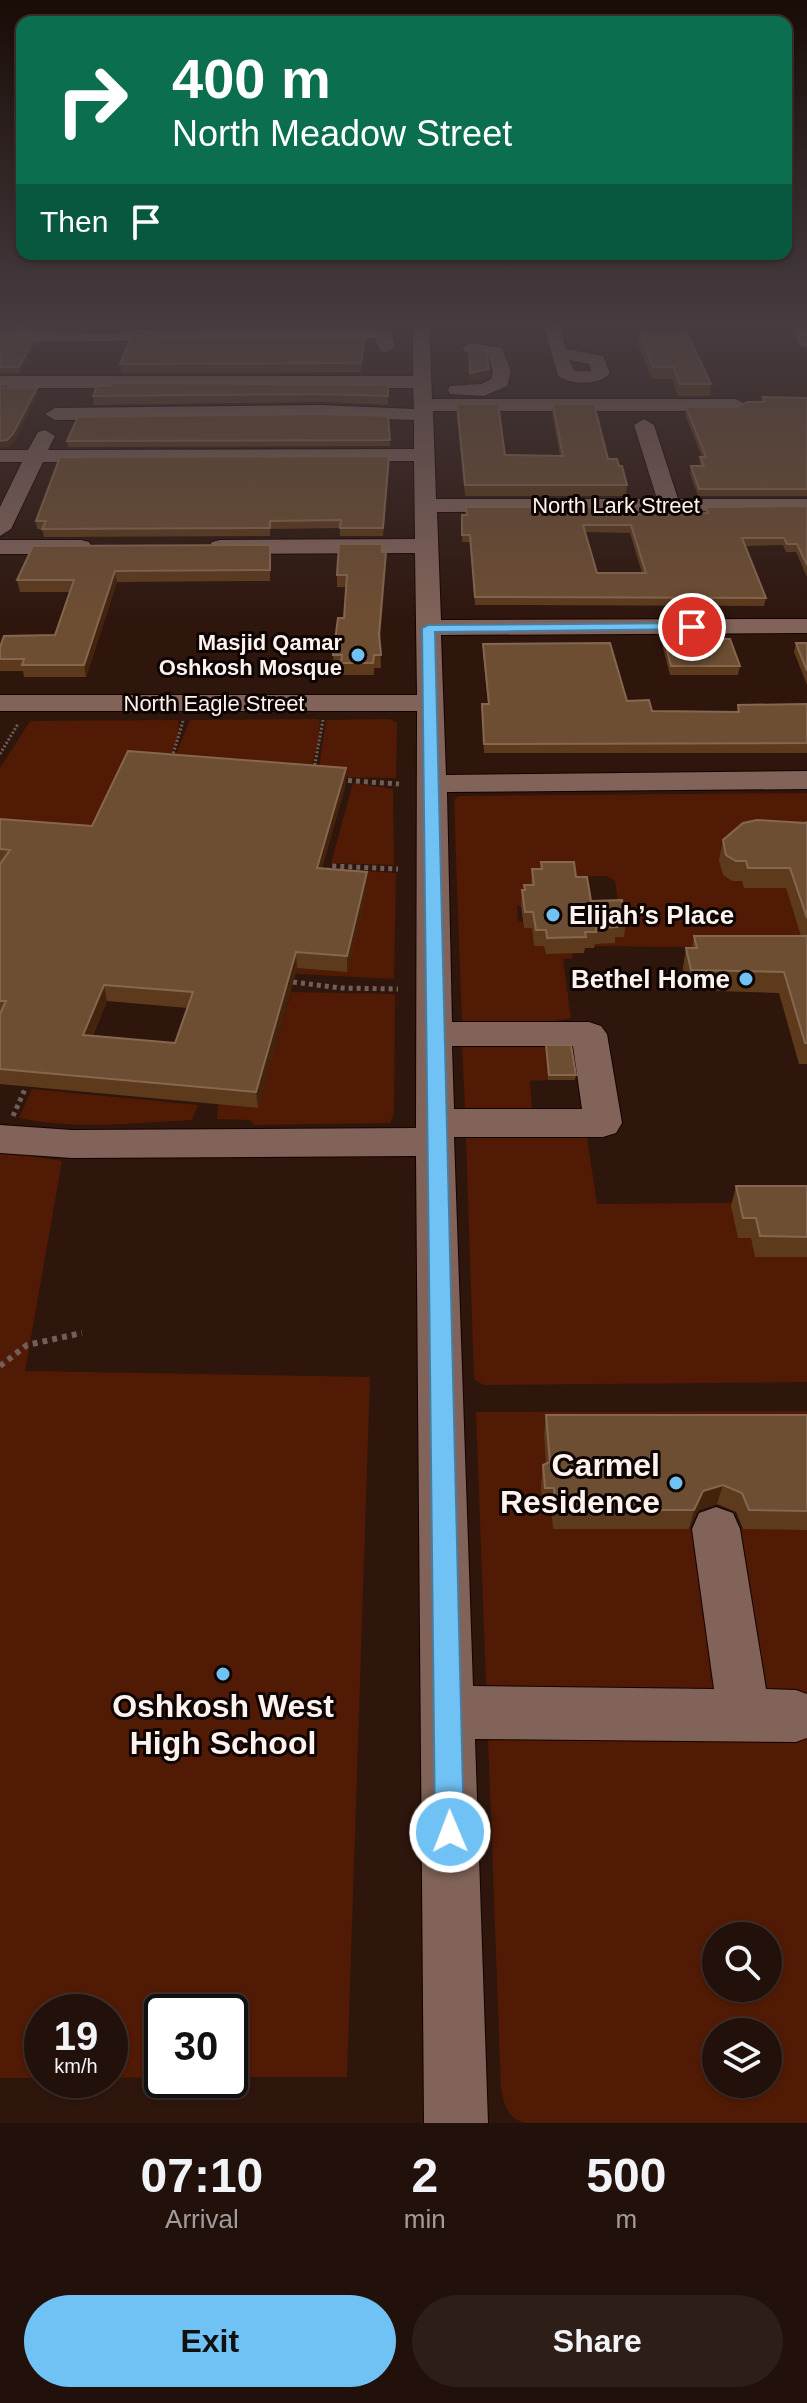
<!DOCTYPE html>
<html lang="en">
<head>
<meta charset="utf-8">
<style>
	:root { --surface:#22100a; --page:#2e1e18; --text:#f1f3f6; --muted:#a29d9c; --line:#3f302b; --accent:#70c1f4 }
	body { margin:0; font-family:Helvetica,sans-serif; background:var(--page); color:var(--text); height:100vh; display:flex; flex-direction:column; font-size:30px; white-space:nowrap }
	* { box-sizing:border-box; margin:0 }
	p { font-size:26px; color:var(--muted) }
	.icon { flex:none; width:44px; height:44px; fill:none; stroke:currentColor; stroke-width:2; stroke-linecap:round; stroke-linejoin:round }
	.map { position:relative; height:2123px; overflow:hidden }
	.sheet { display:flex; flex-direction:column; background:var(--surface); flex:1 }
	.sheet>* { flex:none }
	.hud { position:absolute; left:16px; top:16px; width:776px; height:244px; border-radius:16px; box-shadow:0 2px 6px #0004,0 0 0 2px var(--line); background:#0b6e4f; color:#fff; overflow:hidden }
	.tools { position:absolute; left:702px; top:1922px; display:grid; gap:16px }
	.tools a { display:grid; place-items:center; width:80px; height:80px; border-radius:50%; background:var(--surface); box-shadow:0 2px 6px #0004,0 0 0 2px var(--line); font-size:40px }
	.speed { position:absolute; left:24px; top:1994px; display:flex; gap:16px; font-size:40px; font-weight:700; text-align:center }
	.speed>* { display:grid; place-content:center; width:104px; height:104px; border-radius:50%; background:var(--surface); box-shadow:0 2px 6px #0004,0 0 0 2px var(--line); line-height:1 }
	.speed small { font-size:20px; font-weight:400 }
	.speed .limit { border:4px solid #111; border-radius:12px; background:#fff; color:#111 }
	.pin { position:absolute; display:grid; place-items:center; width:68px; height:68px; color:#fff; margin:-34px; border:4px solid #fff; border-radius:50%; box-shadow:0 2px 8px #0007 }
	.me { position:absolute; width:88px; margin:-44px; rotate:359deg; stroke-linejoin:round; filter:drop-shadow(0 0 6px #0008) }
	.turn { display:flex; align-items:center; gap:28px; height:168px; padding:0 24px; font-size:36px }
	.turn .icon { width:104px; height:104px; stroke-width:2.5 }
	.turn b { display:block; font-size:56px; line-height:68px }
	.then { display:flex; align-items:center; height:76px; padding:0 24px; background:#0003; gap:16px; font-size:30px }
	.eta { display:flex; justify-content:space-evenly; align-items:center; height:136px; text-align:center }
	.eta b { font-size:48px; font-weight:800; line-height:56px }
	.action { display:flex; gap:16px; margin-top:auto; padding:16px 24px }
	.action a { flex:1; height:92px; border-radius:48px; background:var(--accent); color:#111; font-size:32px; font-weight:800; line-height:92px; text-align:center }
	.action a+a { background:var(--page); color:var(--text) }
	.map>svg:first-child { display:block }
</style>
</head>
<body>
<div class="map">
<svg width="807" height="2123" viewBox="0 0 807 2123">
	<rect width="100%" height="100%" fill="#2e160d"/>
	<g fill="#511a04" fill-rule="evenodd">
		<polygon points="318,719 320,721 318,742 308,780 170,769 190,720"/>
		<polygon points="389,719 397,723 396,778 322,777 318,774 326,720"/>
		<path d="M178,720c9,40 -59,94 -85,121l-93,-7v-66l30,-47z"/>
		<polygon points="353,783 393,789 394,865 331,863"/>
		<polygon points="807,793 807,839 742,881 792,888 787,891 807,954 678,947 594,946 594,944 613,937 620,916 615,881 606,876 541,878 524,906 517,906 518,921 523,922 524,928 532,928 534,946 544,946 546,954 572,953 573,958 563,959 571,1018 531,1026 462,1024 454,801 458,796"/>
		<polygon points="337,869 396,873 394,979 260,972 333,885"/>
		<polygon points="291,992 395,994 394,1113 390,1123 254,1125 250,1120 217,1119 218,1104 258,1108"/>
		<polygon points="551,1042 548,1080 530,1081 532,1112 474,1112 465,1107 462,1046"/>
		<path d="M32,1089l166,16 -6,15c-57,3 -116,10 -173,-2z"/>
		<polygon points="484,1132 583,1132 587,1138 597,1204 807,1202 751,1238 807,1257 807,1382 484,1385 474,1379 466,1137"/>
		<polygon points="0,1151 62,1161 25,1371 370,1377 347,2077 230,2077 230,2012 162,2012 162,2077 110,2078 110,2012 42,2012 42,2078 0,2078"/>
		<path d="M807,1411v23l-263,2 9,93h254v594h-283c-17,-6 -19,-17 -23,-34l-25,-677zM716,1936h52v52h-52zM716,2032h52v52h-52z"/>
	</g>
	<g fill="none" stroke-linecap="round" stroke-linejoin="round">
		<g stroke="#140200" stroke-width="2">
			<g id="minor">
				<polygon points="19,323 35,323 31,332 120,333 136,329 271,328 272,323 288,323 288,328 375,328 392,332 395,347 386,352 380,351 374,338 23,342 17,341 12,334"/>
				<path d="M413,323h16l3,76h304l10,6 -10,6h-303l3,88h221l-23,-74 10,-6 10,6 24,74h129v12l-370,1 4,108 366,-1v14l-366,2 5,140 361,-4v18l-360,3 5,230h137l12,4 6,8 15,89 -6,10 -13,4h-149l19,549 241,3 -22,-160 7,-16 17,-6 17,6 7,16 26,160 30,1 11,4v44l-11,4 -321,-3 13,384h-64l-8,-967 -344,2 -72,-5v-28l72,5 344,-2 1,-417h-417v-16h417l-2,-142 -195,1 -8,-2 -3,-5 3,-5 8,-2 195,-1 -1,-78 -371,1 -32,67 -11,7v-29l22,-45h-22v-12h28l10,-18 7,-2 10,6 -7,14 366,-1v-29l-94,-3 -265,3 -10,-6 10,-6 265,-3 94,4 -1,-21h-413v-12h413zM452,1046h121l9,63h-128z"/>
				<path d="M543,323h16l7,26 37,7 7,17c-11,13 -39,12 -52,3zM569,360l20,4 2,7h-17z"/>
				<polygon points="787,323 803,323 807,329 807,348 801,347"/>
				<polygon points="471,343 502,348 511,371 507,386 484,396 450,394 448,390 450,386 481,384 491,379 493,371 488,356 465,352 462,348"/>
				<polygon points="0,540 81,540 89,542 92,547 89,552 81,554 0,554"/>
			</g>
		</g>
		<g stroke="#715e56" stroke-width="3" stroke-dasharray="2 2" stroke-linecap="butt">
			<polyline points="0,754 18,724"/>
			<polyline points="171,761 183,721"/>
			<polyline points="314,769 323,720"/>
		</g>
		<g stroke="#715e56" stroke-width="5" stroke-dasharray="4 4" stroke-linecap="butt">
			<polyline points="340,780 399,784"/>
			<polyline points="328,872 331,866 398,869"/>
			<polyline points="293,982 341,988 398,989"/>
			<polyline points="13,1116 26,1087"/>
		</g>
		<polyline stroke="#715e56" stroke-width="6" stroke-dasharray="5 5" stroke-linecap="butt" points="0,1366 27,1345 82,1333"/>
		<use href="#minor" fill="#816359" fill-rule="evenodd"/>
	</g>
	<g fill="#5d3a1c" fill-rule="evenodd">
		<polygon points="0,333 35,345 20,373 0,373"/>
		<polygon points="640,333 711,384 710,396 678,396 672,379 652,379 638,345"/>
		<polygon points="161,339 365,339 365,348 361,372 121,373 120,364"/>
		<polygon points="388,385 388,405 320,402 94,405 93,396"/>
		<polygon points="763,397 807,398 807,496 698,496 690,474 691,466 700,466 700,457 702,457 685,414 686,407 737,407 762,402"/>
		<polygon points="457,404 505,455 560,456 552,414 553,404 608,459 619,466 627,485 626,496 465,496 457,414"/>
		<polygon points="388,416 390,446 68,447 67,441"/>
		<polygon points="389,464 383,536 340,536 340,528 270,529 270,536 44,537 42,529 37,529 36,521"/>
		<path d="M807,506v71l-11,-25h-10l-3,-7 -38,1 21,52 -2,8 -289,-1 -5,-63h-8v-27h4v-8l168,7 71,-1 1,-6zM585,532l45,1 12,40h-45z"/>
		<polygon points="270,545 270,581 117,582 86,677 24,677 23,671 0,671 0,647 55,635 70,592 20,592 17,580"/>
		<polygon points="382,552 386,563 380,641 381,668 374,668 374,675 341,675 341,667 334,667 333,655 344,618 346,587 337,587 337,575"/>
		<polygon points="664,639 740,666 738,675 670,675 663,648"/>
		<polygon points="796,643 807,643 807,685 794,652"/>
		<polygon points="483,644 652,711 737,712 738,705 807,704 807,753 484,753 482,704 488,704 483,653"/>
		<path d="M346,768v15l-24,85 45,20 -20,84 -50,-4 -39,140 -258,-24v-265l92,7zM107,1001l81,7 -13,35 -82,-8z"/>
		<polygon points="807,822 807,1064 799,1064 779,993 687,990 683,968 686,948 692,948 694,936 801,936 786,888 744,888 742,881 732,881 723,875 719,860 723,840"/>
		<polygon points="541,862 576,877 591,901 626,921 624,937 615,937 615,943 595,944 594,948 585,948 584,953 546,954 544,946 534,946 532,928 524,928 521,906 522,890 524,890 524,885 531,885 532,869 541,869"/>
		<polygon points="546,1045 576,1075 575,1080 548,1080"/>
		<polygon points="736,1186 807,1186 807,1257 755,1257 751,1238 738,1238 731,1206"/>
		<polygon points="546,1415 807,1415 807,1530 743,1529 736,1512 717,1504 698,1510 689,1529 553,1529 551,1507 542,1507 541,1484 543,1465 546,1464 544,1435"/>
	</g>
	<g fill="#43230c">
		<polygon points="34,339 35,345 20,373 19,367"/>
		<polygon points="365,339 365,348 361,372 361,363"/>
		<polygon points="489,369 488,377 469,382 470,373"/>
		<polygon points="37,388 38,394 15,441 8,447 0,448 0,441"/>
		<polygon points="386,552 386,563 379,646 379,634"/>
		<polygon points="115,571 117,582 86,677 84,665"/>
		<polygon points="346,768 346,783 318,883 317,868"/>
		<polygon points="367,872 367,888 347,972 347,956"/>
		<polygon points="296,952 297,968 258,1108 256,1092"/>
		<polygon points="104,985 107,1001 86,1051 83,1035"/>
		<polygon points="723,1485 717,1504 698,1510 689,1529 694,1510 703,1491"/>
	</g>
	<g fill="#6e4e32" stroke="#856750" stroke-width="2" fill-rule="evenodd">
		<polygon points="0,333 11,333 15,338 34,339 19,367 0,367"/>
		<polygon points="640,333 687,333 711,384 680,384 673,367 653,367"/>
		<polygon points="160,334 158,339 365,339 361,363 120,364 132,335"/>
		<polygon points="469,350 486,351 489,369 470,373"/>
		<polygon points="113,383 388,385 388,396 320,394 93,396 97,386 112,386"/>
		<polygon points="0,384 10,384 8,388 37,388 13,434 7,440 0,441"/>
		<polygon points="763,397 807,398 807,489 699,489 691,466 704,466 700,457 706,457 686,407 737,407 747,402 765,402"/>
		<polygon points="457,404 498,404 505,455 563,456 553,404 594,404 608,459 617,459 619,466 622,466 627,485 465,485"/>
		<polygon points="320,414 388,416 390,440 67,441 78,417"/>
		<polygon points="389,456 383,528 340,528 341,520 270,521 270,528 42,529 46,521 36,521 60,457"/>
		<path d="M807,506v59l-10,-21h-10l-3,-6h-42l24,60 -291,-1 -5,-62h-8v-20h5l-1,-8h166l2,7h21l53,-1 -2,-6zM583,525h48l15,48h-49z"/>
		<polygon points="339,544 382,544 382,552 386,552 379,634 381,655 374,655 373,663 341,663 342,655 333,655 338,618 344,618 347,575 337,575"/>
		<polygon points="270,545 270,570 115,571 84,665 22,665 24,659 0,659 0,647 4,636 55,635 74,580 17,580 33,546"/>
		<polygon points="671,638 730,639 740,666 671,666 664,639"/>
		<polygon points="610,643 627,701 649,700 652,711 739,712 738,705 807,704 807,743 484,744 482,704 489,704 483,644"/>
		<polygon points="796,643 807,643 807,671"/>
		<path d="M128,751l218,17 -29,100 50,4 -20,84 -51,-4 -40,140 -256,-23v-55l6,-13h-6v-137l10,-14 -10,-1v-30l92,7zM104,985l89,7 -18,51 -92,-8z"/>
		<polygon points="757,820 805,823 807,822 807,918 790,868 748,868 746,861 736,861 726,855 723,840 743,823"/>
		<polygon points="541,862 574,862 576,877 587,877 591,901 622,900 626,921 615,921 617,927 596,928 596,932 585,932 586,937 547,938 546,930 536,930 533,912 525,912 522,890 525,890 524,885 534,885 532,869 542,869"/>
		<polygon points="694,936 807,936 807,1043 805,1043 784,972 691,970 686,948 697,948"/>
		<polygon points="546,1045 571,1045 576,1075 549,1075"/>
		<polygon points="736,1186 807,1186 807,1237 760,1236 756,1218 743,1218"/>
		<polygon points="546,1415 807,1415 807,1511 749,1510 742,1493 723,1485 703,1491 694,1510 556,1510 554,1488 545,1488 543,1465 550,1462"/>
	</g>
	<linearGradient id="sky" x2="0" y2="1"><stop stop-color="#190c07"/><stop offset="0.52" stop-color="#463c40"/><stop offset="1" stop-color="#463c40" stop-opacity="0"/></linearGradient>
	<rect width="807" height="620" fill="url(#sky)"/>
	<polygon fill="#70c1f4" stroke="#497d9f" stroke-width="2" points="692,623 698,627 696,629 435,632 464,1832 460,1842 450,1846 440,1842 435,1832 422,628 428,625"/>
	<g fill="#70c1f4" stroke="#0e0503" stroke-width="3">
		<circle cx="358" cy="655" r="8"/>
		<circle cx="553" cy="915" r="8"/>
		<circle cx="746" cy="979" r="8"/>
		<circle cx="676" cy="1483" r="8"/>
		<circle cx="223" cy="1674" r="8"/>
	</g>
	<g text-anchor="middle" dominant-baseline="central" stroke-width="6" stroke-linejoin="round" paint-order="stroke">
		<g font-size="22" fill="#fdf2ee" stroke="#0e0503">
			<text x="616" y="505">North Lark Street</text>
			<text x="214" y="703">North Eagle Street</text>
		</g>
		<g font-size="22" font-weight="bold" fill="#fdf2ee" stroke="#0e0503" text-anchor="end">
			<text x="342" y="642">Masjid Qamar<tspan x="342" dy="25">Oshkosh Mosque</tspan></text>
		</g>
		<g font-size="26" font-weight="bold" fill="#fdf2ee" stroke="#0e0503" text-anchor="start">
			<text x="569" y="915">Elijah’s Place</text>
			<text x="730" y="979" text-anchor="end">Bethel Home</text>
		</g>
		<g font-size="32" font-weight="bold" fill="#fdf2ee" stroke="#0e0503" text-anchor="end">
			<text x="660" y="1465">Carmel<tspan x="660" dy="37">Residence</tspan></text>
			<text x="223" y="1706" text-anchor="middle">Oshkosh West<tspan x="223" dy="37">High School</tspan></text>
		</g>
	</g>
</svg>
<div class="tools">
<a><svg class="icon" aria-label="search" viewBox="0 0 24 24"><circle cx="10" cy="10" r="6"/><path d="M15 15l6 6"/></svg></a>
<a><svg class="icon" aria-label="layers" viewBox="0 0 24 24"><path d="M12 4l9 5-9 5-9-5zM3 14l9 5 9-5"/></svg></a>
</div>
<div class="speed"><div>19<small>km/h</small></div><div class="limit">30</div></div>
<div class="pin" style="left:692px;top:627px;background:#d93025"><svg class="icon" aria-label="arrive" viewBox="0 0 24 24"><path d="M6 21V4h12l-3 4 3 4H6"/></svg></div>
<svg class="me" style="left:450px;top:1832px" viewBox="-20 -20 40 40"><circle r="17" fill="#70c1f4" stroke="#fff" stroke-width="3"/><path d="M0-11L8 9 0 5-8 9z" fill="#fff"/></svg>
<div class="hud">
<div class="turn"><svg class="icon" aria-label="right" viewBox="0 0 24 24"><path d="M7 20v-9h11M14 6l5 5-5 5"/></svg><div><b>400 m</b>North Meadow Street</div></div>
<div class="then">Then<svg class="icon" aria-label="arrive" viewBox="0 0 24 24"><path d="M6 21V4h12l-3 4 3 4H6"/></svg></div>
</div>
</div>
<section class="sheet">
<div class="eta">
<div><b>07:10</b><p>Arrival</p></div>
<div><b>2</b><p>min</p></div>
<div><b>500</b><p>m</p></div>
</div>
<div class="action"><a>Exit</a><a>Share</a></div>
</section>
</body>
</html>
